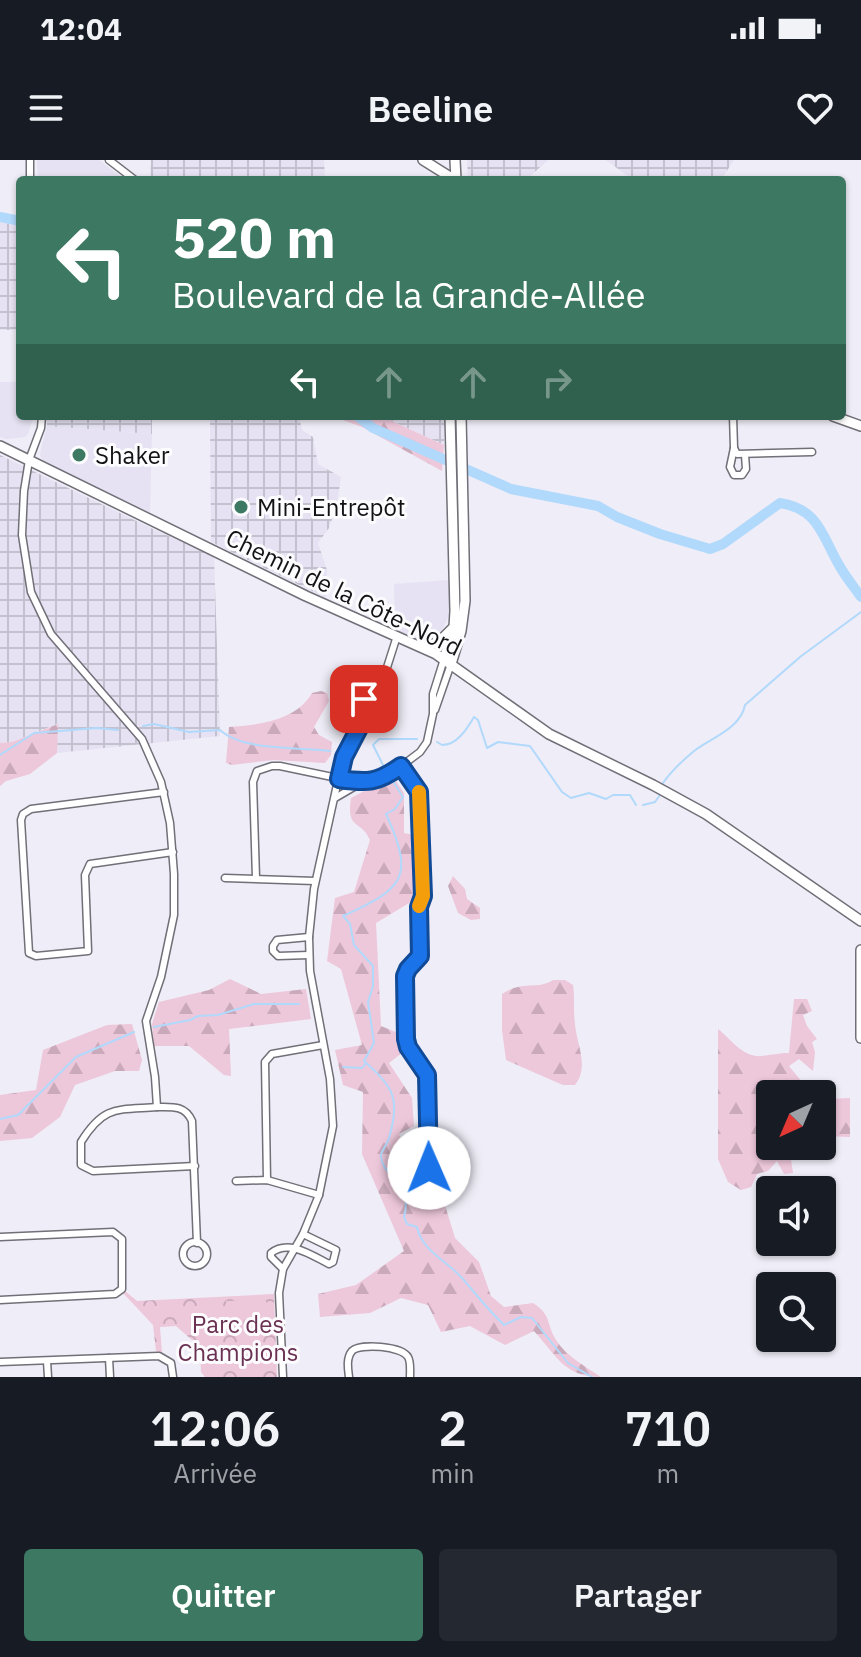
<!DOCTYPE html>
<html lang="fr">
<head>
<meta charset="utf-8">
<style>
	:root { --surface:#171b24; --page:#242831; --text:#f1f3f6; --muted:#9ea1a6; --accent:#3c7862 }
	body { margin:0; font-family:"IBM Plex Sans",sans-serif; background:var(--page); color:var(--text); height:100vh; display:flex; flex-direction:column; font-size:30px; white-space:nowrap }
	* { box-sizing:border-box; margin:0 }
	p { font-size:26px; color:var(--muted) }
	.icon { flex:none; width:44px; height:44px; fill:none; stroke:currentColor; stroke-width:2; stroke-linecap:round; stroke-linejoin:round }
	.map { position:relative; height:1217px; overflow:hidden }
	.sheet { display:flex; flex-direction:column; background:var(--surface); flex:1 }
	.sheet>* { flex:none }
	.banner { position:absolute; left:16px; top:16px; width:830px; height:244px; border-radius:8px; box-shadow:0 2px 6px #0004; background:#3c7862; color:#fff; overflow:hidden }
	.needle { width:52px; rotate:224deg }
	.fabs { position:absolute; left:756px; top:920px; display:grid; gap:16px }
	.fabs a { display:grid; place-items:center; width:80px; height:80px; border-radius:8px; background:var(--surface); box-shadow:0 2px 6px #0004; font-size:40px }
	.pin { position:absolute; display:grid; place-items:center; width:68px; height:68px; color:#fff; margin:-34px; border-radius:16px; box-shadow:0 4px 12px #0006 }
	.me { position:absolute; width:88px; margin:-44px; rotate:359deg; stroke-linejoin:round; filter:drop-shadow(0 0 6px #0008) }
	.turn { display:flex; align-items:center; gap:28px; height:168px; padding:0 24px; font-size:36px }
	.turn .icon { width:104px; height:104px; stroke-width:2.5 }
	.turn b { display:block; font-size:56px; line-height:68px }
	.lanes { display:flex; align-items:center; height:76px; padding:0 24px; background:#0003; justify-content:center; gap:40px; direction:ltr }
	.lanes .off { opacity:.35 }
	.eta { display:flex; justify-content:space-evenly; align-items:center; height:136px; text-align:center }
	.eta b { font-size:48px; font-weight:600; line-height:56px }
	.action { display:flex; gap:16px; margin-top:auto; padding:16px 24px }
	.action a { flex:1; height:92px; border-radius:8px; background:var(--accent); color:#fff; font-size:32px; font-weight:600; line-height:92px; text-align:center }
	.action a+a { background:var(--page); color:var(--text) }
	.status { display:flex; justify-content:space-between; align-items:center; height:56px; padding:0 40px; background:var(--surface); direction:ltr }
	.status svg { height:22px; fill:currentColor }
	header { display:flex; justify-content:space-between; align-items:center; height:104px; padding:0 24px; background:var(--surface); font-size:36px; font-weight:600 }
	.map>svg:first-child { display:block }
</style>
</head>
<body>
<div class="status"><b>12:04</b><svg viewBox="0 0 49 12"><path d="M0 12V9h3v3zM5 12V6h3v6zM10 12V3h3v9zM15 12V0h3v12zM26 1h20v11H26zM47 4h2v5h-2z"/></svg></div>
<header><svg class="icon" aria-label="menu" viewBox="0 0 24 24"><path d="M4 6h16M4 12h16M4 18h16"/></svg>Beeline<svg class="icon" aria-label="heart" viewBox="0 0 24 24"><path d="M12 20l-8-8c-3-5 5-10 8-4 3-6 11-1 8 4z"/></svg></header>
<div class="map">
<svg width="861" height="1217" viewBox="0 0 861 1217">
	<defs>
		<pattern id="industrial-grid" width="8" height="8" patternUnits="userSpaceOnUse" patternTransform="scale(2)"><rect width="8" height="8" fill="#e6e2f3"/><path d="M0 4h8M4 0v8" fill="none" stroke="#c4c1cf"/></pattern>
		<pattern id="forest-firs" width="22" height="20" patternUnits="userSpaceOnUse" patternTransform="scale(2)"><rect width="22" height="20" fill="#edc7da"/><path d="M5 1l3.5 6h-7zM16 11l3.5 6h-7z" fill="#caaaba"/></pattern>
		<pattern id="park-crowns" width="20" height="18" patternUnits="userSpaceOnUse" patternTransform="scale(2)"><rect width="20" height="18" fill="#edc7da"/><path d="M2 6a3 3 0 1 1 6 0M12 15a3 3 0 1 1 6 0" fill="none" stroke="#caaaba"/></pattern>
	</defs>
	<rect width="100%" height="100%" fill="#efedf7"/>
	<g fill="#e6e2f3">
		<polygon points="37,0 99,0 125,20 38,20"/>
		<polygon points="0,222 20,222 20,256 33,256 29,272 25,277 6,279 0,277"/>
		<polygon points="47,266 152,274 150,353 44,301 40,296 41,289"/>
		<polygon points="449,420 449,455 440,475 424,481 399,472 402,466 395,463 394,424"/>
	</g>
	<g fill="url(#industrial-grid)">
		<polygon points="151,0 324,0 325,16 350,20 150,20"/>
		<polygon points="467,0 548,0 526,20 471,20 468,18"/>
		<polygon points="606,0 734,0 721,20 633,20"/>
		<polygon points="0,62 20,66 20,170 0,170"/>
		<polygon points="47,256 152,256 152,274 47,266"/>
		<polygon points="210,256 299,256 302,270 313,277 318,304 341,317 337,345 329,368 318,383 327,410 326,438 211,382"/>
		<polygon points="381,256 444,256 444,285"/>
		<polygon points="0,295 153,369 214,396 220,576 57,593 57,564 12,582 0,583"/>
	</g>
	<g fill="url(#forest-firs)">
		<polygon points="332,256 381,256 444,285 442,311 362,267"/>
		<path d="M321,531l6,2 2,8 -15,26 5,8 13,7 -1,13 -6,8 -52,-3 -41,5 -6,-2 3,-36c29,-2 67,-6 83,-34z"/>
		<polygon points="58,564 57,593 30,614 6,621 0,626 0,583 12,582"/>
		<path d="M396,621l8,12v40l10,2 1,61 -6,7 -33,20 5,103 17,7 4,20 -13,10 23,35 2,28 -15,8 20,52 18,-7 18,59 24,24 12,34 13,11 29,-4c19,12 13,21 23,37 10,16 30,27 45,37 -37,0 -44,-21 -67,-46l-29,14 -35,-19 -29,6 -13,-27 -27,-7 -31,15 -50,4 -2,-23 38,-9 48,-34 -42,-97 1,-62 -20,-7 -8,-35 27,-5 -21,-76 -14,-8 8,-63 19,-6 16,-52c-9,-21 -24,-9 -19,-42l17,-9z"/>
		<polygon points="453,716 465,729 467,739 480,748 480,759 471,760 458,753 448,726"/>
		<polygon points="230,819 261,834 306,829 311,859 229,869 231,916 224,915 189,886 154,886 152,864 159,842 209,830"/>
		<path d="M553,820h12l8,5c2,13 0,26 2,39 1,19 15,42 0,61h-12l-57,-25 -4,-30v-36c23,-15 34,-3 51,-14z"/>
		<path d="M794,839h13l5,12 -9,4 4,11 10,13 -5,3 3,10 -2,19 -14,-12 -10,7 17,21 14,7h-50v52h19l4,27 -9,1 -7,-13 -9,10 -11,3 -6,13 -10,3 -13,-8 -10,-23v-130c13,10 25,29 44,27 10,-1 17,-3 27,-3z"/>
		<polygon points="132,864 142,900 139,911 115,911 75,925 60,957 32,978 0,981 0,935 36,930 43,890 107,865"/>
		<polygon points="822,935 829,939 850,938 850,977 822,976"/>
	</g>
	<polygon fill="url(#park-crowns)" points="125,1131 137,1141 274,1134 277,1217 205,1217 201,1212 200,1187 176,1166 160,1167 162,1193 156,1191 153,1165 123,1133"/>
	<polygon fill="#edc7da" points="266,1140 267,1158 227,1160 226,1141"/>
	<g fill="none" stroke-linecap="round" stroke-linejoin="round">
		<g stroke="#b1d9fc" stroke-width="2">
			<path d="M143,566l11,-2 35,8 31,-2c23,21 78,17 110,21"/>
			<path d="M437,582l5,3c15,0 25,-16 32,-28l4,3 9,28 11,-6 32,4 32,46 9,6 18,-5 17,6 7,-4h17l6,10"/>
			<polyline points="0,595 34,573 97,568 118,570"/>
			<polyline points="383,605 373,585 379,579 417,579"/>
			<path d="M394,623l9,14 -8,12 -9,5c30,65 16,75 -43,102l7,8 4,21 19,21v20l-5,16 6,41 -10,18c29,26 37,37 25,77 -1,5 -7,12 -8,17 -1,21 33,27 23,62l3,7 10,3c5,24 30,34 45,51 14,16 26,32 42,47l17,-8 11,1 36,45 24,14"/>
			<path d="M663,623c9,-13 19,-22 31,-32 17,-13 47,-23 51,-46l55,-48 61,-45"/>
			<polyline points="643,645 655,642 660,635"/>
			<polyline points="154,867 190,860 198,856 218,855 254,844 299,844"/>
			<polyline points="343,907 362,908 366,903"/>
			<polyline points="0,959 18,955 76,897 134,872"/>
		</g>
		<g stroke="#b1d9fc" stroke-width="10">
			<polyline points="0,57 20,61"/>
			<path d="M357,256l16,12 138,61 87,17 19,11 43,17 50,15 13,-5 57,-41c39,6 42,33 59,62 6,11 15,22 22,32"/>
		</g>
		<g stroke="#716f77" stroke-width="9">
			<g id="street">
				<polyline points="30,0 30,20"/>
				<polyline points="109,0 135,20"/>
				<path d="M42,256l-1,12 -12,32 -5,31 -2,44 9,57 20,42 91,105 19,43 9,41 4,51v41l-13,62 -15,44 9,56 2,30c15,0 28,-2 35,14l5,122"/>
				<polyline points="733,256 734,288 737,294 812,292"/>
				<polyline points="734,288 730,307 734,315 742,315 746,309 745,295"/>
				<polyline points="435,550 451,504"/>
				<polyline points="360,564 354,538 358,536 368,542"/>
				<polyline points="401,606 419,632 423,736 419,747 421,792 419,798 406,812 406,883 427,915 429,1008 426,1013 422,1010"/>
				<polyline points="164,632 31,649 23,654 21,660 29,793 36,796 88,791 85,715 90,704 173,692"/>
				<polyline points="335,638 359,624"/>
				<polyline points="225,718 315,721"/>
				<polyline points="256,718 253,622 257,611 272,606 280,606 361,623 376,621 396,610 420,592 427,582 433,554 433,534 444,499"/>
				<polyline points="309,795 278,796 273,791 273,786 277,780 309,777"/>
				<path d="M157,947c-40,3 -53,-2 -76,35v23l12,6 102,-5"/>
				<polyline points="267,1020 265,902 272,894 323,885"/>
				<polyline points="236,1021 267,1020 319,1035"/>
				<polyline points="0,1077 113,1072 122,1079 122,1129 115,1134 0,1140"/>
				<circle cx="195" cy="1094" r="12"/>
				<path d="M283,1109l-12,-12v-4c18,-14 40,2 58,11l4,-2 3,-12 -33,-16"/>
				<polyline points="109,1198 110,1217"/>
				<polyline points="47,1201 48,1217"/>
				<polyline points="0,1202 159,1196 171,1203 173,1217"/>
				<polyline points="283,1217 279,1133 283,1109 303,1074 319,1035 333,966 330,919 310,811 309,777 314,729 342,602 369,549 368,542 382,523 397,476"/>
				<path d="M349,1217c-1,-8 -3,-19 3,-26 8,-8 50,-5 56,6 3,5 2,14 2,20"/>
			</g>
		</g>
		<g stroke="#716f77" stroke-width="12">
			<g id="secondary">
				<polyline points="423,0 455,20"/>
				<polyline points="455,0 456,20"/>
				<polyline points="833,256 861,266"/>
				<polyline points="0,286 306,436 436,494 549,574 653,625 706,654 861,761"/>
				<polyline points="421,485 437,484 452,469"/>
				<polyline points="444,499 454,467 455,451 450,256"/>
				<polyline points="451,504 461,471 465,441 461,256"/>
				<polyline points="861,790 861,878"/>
			</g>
		</g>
		<use href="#street" stroke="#fff" stroke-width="6"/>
		<use href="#secondary" stroke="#fff" stroke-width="9"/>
	</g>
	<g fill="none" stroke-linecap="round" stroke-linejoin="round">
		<g stroke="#114b97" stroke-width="20">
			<path id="route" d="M364,539l5,10 -25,48 -5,22c29,4 38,4 62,-13l18,26 4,104 -4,11 1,49 -12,13 -3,7 1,63 2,8 19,28 2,93"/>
		</g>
		<use href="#route" stroke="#1a73e8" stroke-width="14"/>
		<polyline stroke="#f59e0b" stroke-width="14" points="419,632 423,736 419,746"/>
	</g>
	<g fill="#3c7862" stroke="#fcfcfe" stroke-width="3">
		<circle cx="79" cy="295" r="8"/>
		<circle cx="241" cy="347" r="8"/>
	</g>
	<g text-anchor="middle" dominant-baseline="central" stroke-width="6" stroke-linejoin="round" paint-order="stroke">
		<g font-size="24" fill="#121215" stroke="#fcfcfe" text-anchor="start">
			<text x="95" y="295">Shaker</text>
			<text x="257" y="347">Mini-Entrepôt</text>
		</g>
		<g font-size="24" fill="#121215" stroke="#fcfcfe">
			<text transform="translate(344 432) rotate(26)">Chemin de la Côte-Nord</text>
		</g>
		<g font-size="24" fill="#6b3152" stroke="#fcfcfe">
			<text x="238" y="1164">Parc des<tspan x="238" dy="28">Champions</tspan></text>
		</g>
	</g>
</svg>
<div class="fabs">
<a><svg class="needle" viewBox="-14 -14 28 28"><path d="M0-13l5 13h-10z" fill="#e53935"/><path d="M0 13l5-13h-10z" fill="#9ea1a6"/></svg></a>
<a><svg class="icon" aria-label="sound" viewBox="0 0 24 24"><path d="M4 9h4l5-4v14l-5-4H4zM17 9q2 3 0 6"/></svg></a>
<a><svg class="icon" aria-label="search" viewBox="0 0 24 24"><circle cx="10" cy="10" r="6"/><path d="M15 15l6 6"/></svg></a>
</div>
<div class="pin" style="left:364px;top:539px;background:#d93025"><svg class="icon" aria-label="arrive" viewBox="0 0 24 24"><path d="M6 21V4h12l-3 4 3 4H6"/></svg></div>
<svg class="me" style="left:429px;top:1008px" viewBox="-20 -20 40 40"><circle r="19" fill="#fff"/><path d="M0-13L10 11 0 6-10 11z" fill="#1a73e8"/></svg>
<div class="banner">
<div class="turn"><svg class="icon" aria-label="left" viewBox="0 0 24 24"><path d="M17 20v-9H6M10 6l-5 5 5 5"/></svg><div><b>520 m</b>Boulevard de la Grande-Allée</div></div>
<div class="lanes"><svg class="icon" aria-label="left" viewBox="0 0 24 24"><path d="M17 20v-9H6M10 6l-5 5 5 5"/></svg><svg class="icon off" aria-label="ahead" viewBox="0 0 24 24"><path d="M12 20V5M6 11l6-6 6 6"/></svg><svg class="icon off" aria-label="ahead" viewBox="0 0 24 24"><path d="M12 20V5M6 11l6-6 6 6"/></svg><svg class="icon off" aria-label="right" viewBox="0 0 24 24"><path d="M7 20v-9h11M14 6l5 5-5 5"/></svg></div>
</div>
</div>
<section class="sheet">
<div class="eta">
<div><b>12:06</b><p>Arrivée</p></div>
<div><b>2</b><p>min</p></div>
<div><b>710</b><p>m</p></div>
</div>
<div class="action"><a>Quitter</a><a>Partager</a></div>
</section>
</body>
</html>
